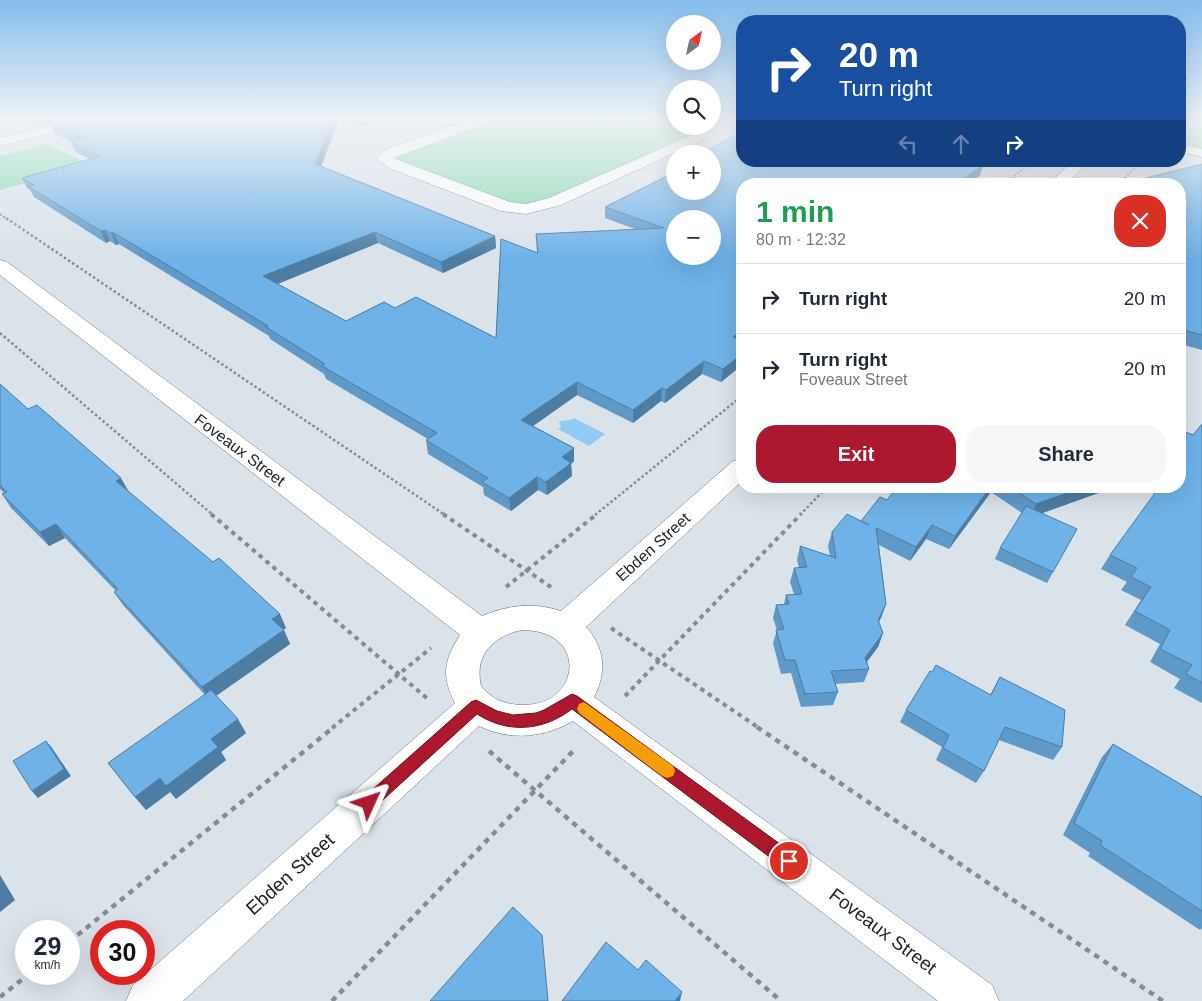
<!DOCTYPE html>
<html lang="en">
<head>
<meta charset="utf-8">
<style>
	:root { --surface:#fff; --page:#f6f6f7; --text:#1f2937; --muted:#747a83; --line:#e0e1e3; --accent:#ac182e }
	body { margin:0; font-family:Arial,sans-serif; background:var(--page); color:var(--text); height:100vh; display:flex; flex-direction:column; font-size:19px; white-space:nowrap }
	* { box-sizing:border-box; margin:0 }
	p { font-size:16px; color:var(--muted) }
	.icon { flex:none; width:28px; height:28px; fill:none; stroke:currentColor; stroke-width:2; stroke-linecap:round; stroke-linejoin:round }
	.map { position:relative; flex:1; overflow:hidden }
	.panel { position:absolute; left:736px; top:178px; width:450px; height:315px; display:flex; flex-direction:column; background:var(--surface); border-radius:20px; box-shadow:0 5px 20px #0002 }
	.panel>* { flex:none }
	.banner { position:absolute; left:736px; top:15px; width:450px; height:152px; border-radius:20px; box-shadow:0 5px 20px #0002; background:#1a4fa0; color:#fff; overflow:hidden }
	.needle { width:32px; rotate:33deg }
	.controls { position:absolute; left:666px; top:15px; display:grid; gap:10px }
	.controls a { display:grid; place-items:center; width:55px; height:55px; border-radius:50%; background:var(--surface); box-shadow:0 5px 20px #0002; font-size:25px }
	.speed { position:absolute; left:15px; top:920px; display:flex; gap:10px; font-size:25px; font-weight:700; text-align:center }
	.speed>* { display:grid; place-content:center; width:65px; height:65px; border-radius:50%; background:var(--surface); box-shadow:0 5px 20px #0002; line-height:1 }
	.speed small { font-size:12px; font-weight:400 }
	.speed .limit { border:8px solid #d22; background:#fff; color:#111 }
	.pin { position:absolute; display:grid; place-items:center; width:42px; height:42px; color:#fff; margin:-21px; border:2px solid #fff; border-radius:50%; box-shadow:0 1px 5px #0007 }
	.me { position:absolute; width:55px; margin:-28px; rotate:48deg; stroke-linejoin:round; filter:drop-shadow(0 0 4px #0008) }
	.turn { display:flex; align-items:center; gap:18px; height:105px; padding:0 20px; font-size:22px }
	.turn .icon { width:65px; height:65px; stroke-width:2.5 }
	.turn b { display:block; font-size:35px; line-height:42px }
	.lanes { display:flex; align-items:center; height:48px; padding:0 20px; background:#0003; justify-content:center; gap:25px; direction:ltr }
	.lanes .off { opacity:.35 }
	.round { display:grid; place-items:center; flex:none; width:52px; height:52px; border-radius:20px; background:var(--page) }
	.head { display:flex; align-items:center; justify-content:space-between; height:85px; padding:0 20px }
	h1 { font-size:30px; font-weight:600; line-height:38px; color:#1e9e55 }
	.action { display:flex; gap:10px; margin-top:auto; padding:10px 20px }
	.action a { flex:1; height:58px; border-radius:20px; background:var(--accent); color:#fff; font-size:20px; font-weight:600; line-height:58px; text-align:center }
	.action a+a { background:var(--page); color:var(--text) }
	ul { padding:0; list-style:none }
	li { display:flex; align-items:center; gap:15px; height:70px; padding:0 20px; border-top:1px solid var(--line) }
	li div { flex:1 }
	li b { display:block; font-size:19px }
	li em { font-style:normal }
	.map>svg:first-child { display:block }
</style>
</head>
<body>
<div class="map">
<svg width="1202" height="1001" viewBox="0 0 1202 1001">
	<rect width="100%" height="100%" fill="#dae2ea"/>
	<g fill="#85d9ae">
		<polygon points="501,118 675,118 675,126 711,126 547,200 534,203 515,204 396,160 399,155 446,136"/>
		<polygon points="1180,118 1202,118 1202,148 1180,143"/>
		<polygon points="47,144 90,165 0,190 0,156"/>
	</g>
	<polygon fill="#91cbf4" points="574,418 605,434 589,446 558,429 561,427 559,423 561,421 570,420"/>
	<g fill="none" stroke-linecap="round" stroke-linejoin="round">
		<g stroke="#6f777d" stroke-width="1">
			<g id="street">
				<polygon points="79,118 102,118 100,121 0,146 0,138"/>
				<polygon points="475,118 495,118 493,121 393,158 510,202 526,204 549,198 712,126 724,118 740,118 724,130 561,205 526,214 501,211 389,168 377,159 382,152 389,148"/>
				<polygon points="1180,144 1202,149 1202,157 1180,152"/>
				<polygon points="1073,161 1089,161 1066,184 1049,184"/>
				<path d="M0,260l7,2 475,354c27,-11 51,-14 79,-5l172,-150 9,-2v22l-156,146c19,21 21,45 8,70l398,288 7,16h-61l-365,-280c-30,17 -63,20 -94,5l-296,275h-57l7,-16 322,-282c-14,-27 -11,-43 5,-68l-460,-360zM522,630c68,0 59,77 -1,75 -18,-1 -29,-6 -40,-19 -7,-31 12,-50 41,-56z"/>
			</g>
		</g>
		<g stroke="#868c92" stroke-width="2" stroke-dasharray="2 2" stroke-linecap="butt">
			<polyline points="513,119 672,122"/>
			<polyline points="1180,121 1182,118"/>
			<polyline points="1005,184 1032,161"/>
			<polyline points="1119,184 1141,161"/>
			<polyline points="0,214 8,220"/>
		</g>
		<g stroke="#868c92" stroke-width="2.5" stroke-dasharray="2.5 2.5" stroke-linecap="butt">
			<polyline points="6,218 445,515"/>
			<polyline points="0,333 213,515"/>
			<polyline points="595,515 742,396"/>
			<polyline points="800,515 828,486"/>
		</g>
		<g stroke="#868c92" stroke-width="4" stroke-dasharray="4.5 4.5" stroke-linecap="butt">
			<polyline points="211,514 429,700"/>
			<polyline points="443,514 554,589"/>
			<polyline points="506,587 597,514"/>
			<polyline points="611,628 759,728"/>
			<polyline points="625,696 801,514"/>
			<polyline points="332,728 431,648"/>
		</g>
		<g stroke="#868c92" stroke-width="4.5" stroke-dasharray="5.5 5.5" stroke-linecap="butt">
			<polyline points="757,727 1163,1001"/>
			<polyline points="489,751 781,1001"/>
			<polyline points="69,942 334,727"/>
			<polyline points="0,997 29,974"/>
			<polyline points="332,1001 576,748"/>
		</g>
		<use href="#street" fill="#fff" fill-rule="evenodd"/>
	</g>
	<g fill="#5f99c8" fill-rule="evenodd">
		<polygon points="20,118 71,118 38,126"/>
		<path d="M77,118h310l-28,9 -20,-7 -18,46 174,70 1,12 -53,25 -65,-30 -100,41 68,37 38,-19 11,6 21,-11 80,41 5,-99 36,14 -1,-19 99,-5 -30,-11v-11l70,-35v19h37v-37h-9v-2l39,-20v29h239l-3,3 5,1 -3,10 -12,9h-226v181l-21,17 -19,-8 -37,29 -4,-2 -28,22 -56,-28 -44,31 41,22v13l-3,3 1,12 -25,19 -9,-5 -27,21 -27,-16 -1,-8 -55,-33 -2,-14 2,-1 -102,-60 -2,-5 -54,-35 -1,-3 -93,-57 -57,-35 -3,1 -6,-4 -4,2 -72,-46 -4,-7 -3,-2 -5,-10 68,-19 -14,-7 -5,-10h1l-17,-8 -4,-9zM675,219h37v37h-37z"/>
		<polygon points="1202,164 1202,350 1180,344 1180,184"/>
		<polygon points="0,384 28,409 128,491 286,628 283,630 290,644 216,696 246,733 221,752 226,760 176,799 170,792 146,810 135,797 205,695 123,605 114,592 116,591 65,538 49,546 11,508 2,494 4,493 0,489"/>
		<polygon points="1202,424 1202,703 1174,688 1180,679 1150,662 1160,644 1125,625 1141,600 1121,590 1127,582 1101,569 1110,555 1180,486 1193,435"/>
		<polygon points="919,486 1118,486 1041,513 1053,572 1047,583 995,559 1000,548 1022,513 991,492 949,549 926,539 910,561 879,545 886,604 879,622 883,633 878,647 867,662 869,669 864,682 835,684 838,692 833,705 801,707 791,673 781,674 773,643 777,630 773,618 776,605 784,604 786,595 794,594 790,582 794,568 799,568 797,560 800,546 830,556 828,546 832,532 861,521 887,500 916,492"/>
		<polygon points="1000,677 1062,747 1053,760 999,740 984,771 976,783 936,760 942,747 900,722 906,710 990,695"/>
		<polygon points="1113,744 1202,797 1202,928 1200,930 1088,856 1090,853 1063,835 1102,757"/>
	</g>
	<g fill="#4d7da2">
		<polygon points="34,118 71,118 38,126"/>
		<polygon points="334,118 339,118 339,120 318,174 315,164"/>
		<polygon points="357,118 387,118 359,127"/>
		<polygon points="970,161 981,161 967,172"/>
		<polygon points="983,165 980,175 968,184 957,184"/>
		<polygon points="105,230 110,241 106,243 101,231"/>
		<polygon points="375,232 378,243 267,288 263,276"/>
		<polygon points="111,233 114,233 119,244 116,245"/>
		<polygon points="495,236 496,248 443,273 441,262"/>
		<polygon points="742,330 742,341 733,337"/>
		<polygon points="742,354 742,365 721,382 723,369"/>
		<polygon points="704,361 702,374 665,403 666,390"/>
		<polygon points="577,382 577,395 523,433 521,420"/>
		<polygon points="662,388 661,401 633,423 633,410"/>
		<polygon points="574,448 574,461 571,464 572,476 547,495 546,482 562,457"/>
		<polygon points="1185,453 1180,460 1180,454"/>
		<polygon points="537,477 538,490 511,511 509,498"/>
		<polygon points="121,478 129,492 116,481"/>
		<polygon points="991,486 994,486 991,492 949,549 955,536"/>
		<polygon points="1087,486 1118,486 1029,518 1036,504"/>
		<polygon points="56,524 65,538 49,546 40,532"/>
		<polygon points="932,525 926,539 910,561 916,547"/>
		<polygon points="886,604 881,618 872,634 878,620"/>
		<polygon points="280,614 286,628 278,633 272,619"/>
		<polygon points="284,630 290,644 210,700 202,687"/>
		<polygon points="883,633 878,647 861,669 865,658"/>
		<polygon points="238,719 246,733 221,752 226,760 176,799 166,786 211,739"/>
		<polygon points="46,741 52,748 71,776 38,798 32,791"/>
		<polygon points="160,778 170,792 146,810 135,797"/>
		<polygon points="0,875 15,900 0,912"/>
		<polygon points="682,992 680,1001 675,1001"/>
	</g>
	<g fill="#6eb2e8" stroke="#4d7da2" fill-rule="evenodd">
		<path d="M78,118h256l-19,46 180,72 -54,26 -66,-30 -112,44 83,45 38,-19 11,6 21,-11 80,41 5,-99 37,14 -2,-19 128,-6 -59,-21 70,-35v19h37v-37l-9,-2 39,-20v29h228l13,4 -26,19h-215v146l-9,7 9,4v13l-19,15 -19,-8 -38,29 -4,-2 -29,22 -56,-28 -56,38 53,28 -12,9 9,6 -25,19 -9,-5 -28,21 -27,-16 6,-4 -62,-38 11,-7 -115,-67 3,-2 -59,-37 2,-1 -97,-59 -57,-34h-3l-6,-3 -4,1 -72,-44 5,-2 -12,-7 78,-22 -29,-14 12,-3 -32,-14zM675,219h37v37h-37z"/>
		<polygon points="1202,164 1202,335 1180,329 1180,184 1135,184 1138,180"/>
		<polygon points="0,384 28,409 37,405 121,478 116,481 213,562 219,558 280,614 272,619 284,630 202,687 114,592 118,589 56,524 40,532 2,494 7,492 0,485"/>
		<polygon points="1202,424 1202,683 1186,674 1192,665 1160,649 1170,630 1135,611 1151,587 1131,577 1137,568 1110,555 1160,486 1180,486 1180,460 1185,453 1180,454 1180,430 1193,435"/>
		<polygon points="898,486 903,486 916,492 919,486 991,486 955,536 932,525 916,547 876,528 886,604 878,620 883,633 865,658 869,669 831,671 838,692 805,694 795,660 785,660 776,630 784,629 776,605 789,604 786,595 802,594 794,568 807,567 800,546 836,558 832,532 847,514 869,525 861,521 880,497 887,500"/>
		<polygon points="1009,486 1087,486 1036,504"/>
		<polygon points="1026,506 1077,529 1053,572 1000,548"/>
		<polygon points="936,665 991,695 1000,677 1065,710 1062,747 1005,727 984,771 943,748 949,735 906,710 930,671 932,672"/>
		<polygon points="211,690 238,719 211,739 218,747 166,786 160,778 135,797 108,763"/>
		<polygon points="46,741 64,769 32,791 13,761"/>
		<polygon points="1113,744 1202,797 1202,911 1100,845 1102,841 1074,823"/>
		<polygon points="513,907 542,935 548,1001 430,1001"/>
		<polygon points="606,942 638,970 646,960 682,992 675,1001 562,1001"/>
	</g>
	<linearGradient id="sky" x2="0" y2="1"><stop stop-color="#85bded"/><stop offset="0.46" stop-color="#eef2f6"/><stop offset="1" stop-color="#eef2f6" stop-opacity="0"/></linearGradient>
	<rect width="1202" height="258" fill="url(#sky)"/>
	<path fill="#ac182e" stroke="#70101e" d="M572,694l5,2 218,159 2,6 -2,6 -6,3 -6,-3 -211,-158c-29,22 -64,25 -95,5l-103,94 -5,3 -6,-3 -2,-5 2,-5 108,-96 5,-2 21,11 16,4 23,-2 8,-3z"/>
	<polygon fill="#f59e0b" points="584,702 673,766 675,771 673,776 667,778 662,776 579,713 577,709 579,704"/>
	<g text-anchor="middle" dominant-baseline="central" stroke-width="4.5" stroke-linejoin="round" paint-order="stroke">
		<g font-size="16" fill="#1d2023" stroke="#fff">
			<text transform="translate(240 450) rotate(37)">Foveaux Street</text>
			<text transform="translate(653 547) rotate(-42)">Ebden Street</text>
		</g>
		<g font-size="19" fill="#1d2023" stroke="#fff">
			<text transform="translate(290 874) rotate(-42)">Ebden Street</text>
			<text transform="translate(883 931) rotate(37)">Foveaux Street</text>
		</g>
	</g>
</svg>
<div class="controls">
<a><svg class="needle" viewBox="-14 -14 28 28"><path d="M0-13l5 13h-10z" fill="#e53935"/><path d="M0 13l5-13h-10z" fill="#747a83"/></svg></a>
<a><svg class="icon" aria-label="search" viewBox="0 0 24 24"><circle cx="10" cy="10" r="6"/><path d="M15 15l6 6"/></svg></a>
<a>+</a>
<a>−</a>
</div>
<div class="speed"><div>29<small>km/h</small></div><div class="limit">30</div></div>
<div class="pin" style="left:789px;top:861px;background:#d93025"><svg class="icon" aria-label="arrive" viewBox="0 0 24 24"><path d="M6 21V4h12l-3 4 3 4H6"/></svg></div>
<svg class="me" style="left:369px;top:803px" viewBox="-20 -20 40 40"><path d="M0-17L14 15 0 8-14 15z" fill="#ac182e" stroke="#fff" stroke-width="4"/></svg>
<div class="banner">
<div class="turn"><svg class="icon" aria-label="right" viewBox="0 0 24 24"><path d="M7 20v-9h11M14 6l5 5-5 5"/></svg><div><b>20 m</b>Turn right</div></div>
<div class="lanes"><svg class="icon off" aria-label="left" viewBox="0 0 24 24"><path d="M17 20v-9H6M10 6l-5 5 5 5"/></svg><svg class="icon off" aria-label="ahead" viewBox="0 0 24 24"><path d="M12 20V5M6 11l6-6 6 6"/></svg><svg class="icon" aria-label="right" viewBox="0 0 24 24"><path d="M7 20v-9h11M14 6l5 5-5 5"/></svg></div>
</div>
<section class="panel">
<div class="head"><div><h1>1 min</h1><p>80 m · 12:32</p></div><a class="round" style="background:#d93025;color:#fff"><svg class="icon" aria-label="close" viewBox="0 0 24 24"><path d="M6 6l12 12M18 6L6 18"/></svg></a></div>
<ul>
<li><svg class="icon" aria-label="right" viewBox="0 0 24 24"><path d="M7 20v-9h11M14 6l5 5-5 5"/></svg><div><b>Turn right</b></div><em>20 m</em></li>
<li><svg class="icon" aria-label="right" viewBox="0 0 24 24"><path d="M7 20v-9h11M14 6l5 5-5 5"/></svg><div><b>Turn right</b><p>Foveaux Street</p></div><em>20 m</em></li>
</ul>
<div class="action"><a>Exit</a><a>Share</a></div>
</section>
</div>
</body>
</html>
